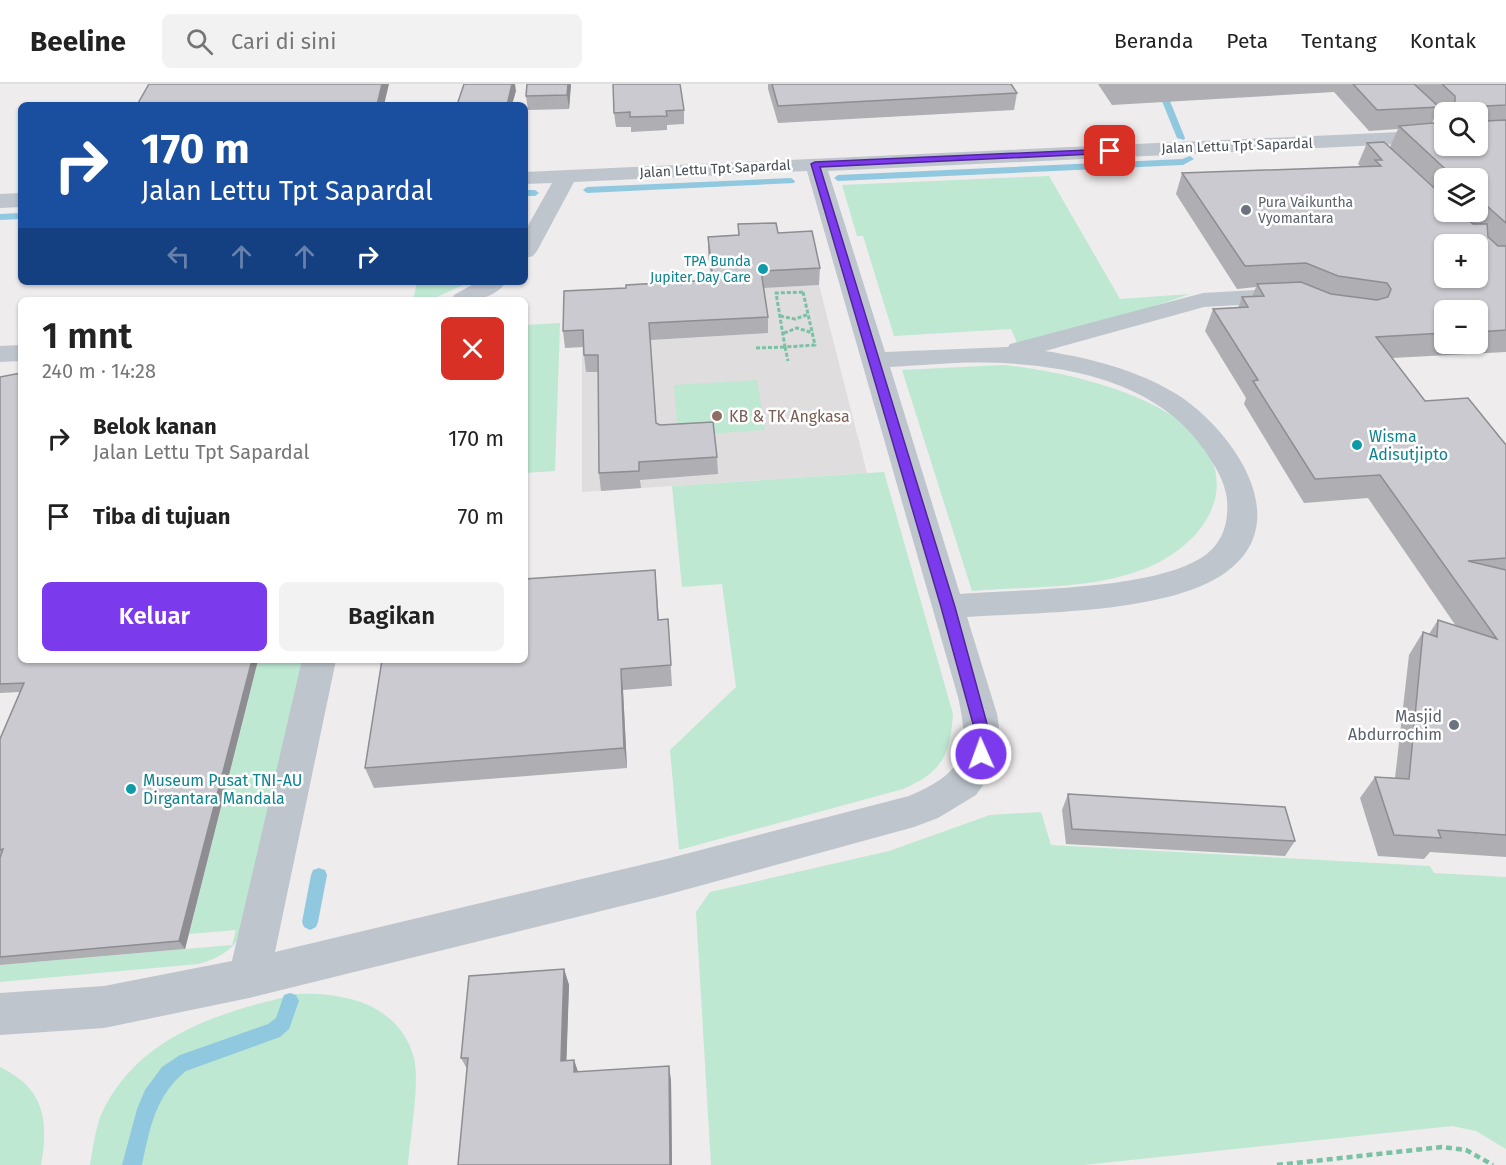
<!DOCTYPE html>
<html lang="id">
<head>
<meta charset="utf-8">
<style>
	:root { --surface:#fff; --page:#f2f2f2; --text:#222; --muted:#767676; --line:#e0e0e0; --accent:#7c3aed }
	body { margin:0; font-family:"Fira Sans",sans-serif; background:var(--page); color:var(--text); height:100vh; display:flex; flex-direction:column; font-size:22px; white-space:nowrap }
	* { box-sizing:border-box; margin:0 }
	p { font-size:20px; color:var(--muted) }
	.icon { flex:none; width:33px; height:33px; fill:none; stroke:currentColor; stroke-width:2; stroke-linecap:round; stroke-linejoin:round }
	.map { position:relative; flex:1; overflow:hidden }
	.sheet { position:absolute; left:18px; top:213px; width:510px; height:366px; display:flex; flex-direction:column; background:var(--surface); border-radius:9px; box-shadow:0 2px 4px #0004 }
	.sheet>* { flex:none }
	.hud { position:absolute; left:18px; top:18px; width:510px; height:183px; border-radius:9px; box-shadow:0 2px 4px #0004; background:#1a4fa0; color:#fff; overflow:hidden }
	.tools { position:absolute; left:1434px; top:18px; display:grid; gap:12px }
	.tools a { display:grid; place-items:center; width:54px; height:54px; border-radius:9px; background:var(--surface); box-shadow:0 2px 4px #0004; font-size:30px }
	.pin { position:absolute; display:grid; place-items:center; width:51px; height:51px; color:#fff; margin:-26px; border-radius:12px; box-shadow:0 3px 9px #0006 }
	.me { position:absolute; width:66px; margin:-33px; rotate:358deg; stroke-linejoin:round; filter:drop-shadow(0 0 4px #0008) }
	.turn { display:flex; align-items:center; gap:21px; height:126px; padding:0 24px; font-size:27px }
	.turn .icon { width:78px; height:78px; stroke-width:2.5 }
	.turn b { display:block; font-size:42px; line-height:51px }
	.lanes { display:flex; align-items:center; height:57px; padding:0 24px; background:#0003; justify-content:center; gap:30px; direction:ltr }
	.lanes .off { opacity:.35 }
	.round { display:grid; place-items:center; flex:none; width:63px; height:63px; border-radius:9px; background:var(--page) }
	.headline { display:flex; align-items:center; justify-content:space-between; height:102px; padding:0 24px }
	h1 { font-size:36px; font-weight:600; line-height:45px }
	.cta { display:flex; gap:12px; margin-top:auto; padding:12px 24px }
	.cta a { flex:1; height:69px; border-radius:9px; background:var(--accent); color:#fff; font-size:24px; font-weight:600; line-height:69px; text-align:center }
	.cta a+a { background:var(--page); color:var(--text) }
	ul { padding:0; list-style:none }
	li { display:flex; align-items:center; gap:18px; height:78px; padding:0 24px }
	li div { flex:1 }
	li b { display:block; font-size:22px }
	li em { font-style:normal }
	header { display:flex; align-items:center; gap:36px; box-sizing:border-box; height:84px; padding:0 30px; background:var(--surface); border-bottom:2px solid var(--line) }
	header strong { font-size:28px }
	nav { display:flex; gap:33px; margin-inline-start:auto; font-size:21px }
	.search { width:420px; height:54px; background:var(--page); display:flex; align-items:center; gap:15px; box-sizing:border-box; padding:0 21px; border-radius:9px; color:var(--muted); font-size:22px }
	.map>svg:first-child { display:block }
</style>
</head>
<body>
<header>
<strong>Beeline</strong>
<div class="search"><svg class="icon" aria-label="search" viewBox="0 0 24 24"><circle cx="10" cy="10" r="6"/><path d="M15 15l6 6"/></svg>Cari di sini</div>
<nav><a>Beranda</a><a>Peta</a><a>Tentang</a><a>Kontak</a></nav>
</header>
<div class="map">
<svg width="1506" height="1081" viewBox="0 0 1506 1081">
	<rect width="100%" height="100%" fill="#eeecec"/>
	<polygon fill="#dfdddd" points="819,201 867,389 582,408 582,263 565,264 566,214"/>
	<g fill="#bee8d2">
		<polygon points="1049,92 1120,215 1190,210 1134,229 1017,259 1011,245 894,252 863,152 857,152 842,101"/>
		<polygon points="417,198 470,198 430,216 413,216"/>
		<polygon points="560,239 555,387 525,389 525,241"/>
		<path d="M1003,281c64,6 233,40 212,134 -8,31 -35,54 -64,67 -53,24 -122,20 -179,25l-70,-221z"/>
		<polygon points="757,296 765,346 678,352 674,301"/>
		<path d="M884,388l69,242c-3,42 -11,58 -50,75l-224,61 -9,-100 66,-63 -14,-103 -40,3 -10,-101z"/>
		<path d="M258,576h45l-61,274c-11,17 -24,25 -44,30l-198,18v-17l232,-20 4,-15 -47,4z"/>
		<polygon points="1041,728 1051,761 1430,782 1434,789 1506,793 1506,1065 1476,1047 1452,1042 1084,1081 711,1081 696,828 710,808 889,767 990,731"/>
		<path d="M298,910c47,-2 102,11 116,64 6,26 -4,79 -6,107h-318c3,-16 5,-35 11,-50 36,-80 120,-103 197,-121z"/>
		<path d="M0,983c44,21 49,53 41,98h-41z"/>
	</g>
	<g fill="none" stroke-linecap="round" stroke-linejoin="round">
		<g fill="#90c8e0" fill-rule="evenodd">
			<polygon points="1155,0 1163,0 1185,54 1184,56 1177,54"/>
			<polygon points="1190,72 1194,75 1183,81 838,97 834,94 838,91 1182,75"/>
			<polygon points="791,94 795,97 794,99 587,109 583,106 587,103"/>
			<polygon points="525,106 535,106 539,109 535,112 525,112"/>
			<polygon points="21,129 21,135 0,136 0,130"/>
			<polygon points="319,784 325,786 327,791 318,838 316,843 310,846 304,843 302,838 311,791 313,786"/>
			<path d="M290,909l6,2 3,6 -10,28 -9,8 -94,34c-31,25 -36,57 -44,94h-20l15,-56 8,-19 17,-23 18,-12 88,-31 8,-6 8,-23z"/>
		</g>
		<g stroke="#7ac1a5" stroke-width="3" stroke-dasharray="4 2" stroke-linecap="butt">
			<polygon points="803,208 815,261 785,263 776,209"/>
			<polyline points="780,232 795,235 809,230"/>
			<polyline points="784,249 797,244 813,249"/>
			<polyline points="785,263 788,277"/>
			<polyline points="756,264 785,263"/>
		</g>
		<polyline stroke="#7ac1a5" stroke-width="4.5" stroke-dasharray="6 4" stroke-linecap="butt" points="1277,1081 1442,1063 1466,1066 1493,1081"/>
		<g fill="#bec5cc" fill-rule="evenodd">
			<path d="M1444,46v12l-616,29 57,181 123,-5 2,-3 193,-51 84,-5 9,2 3,5 -3,5 -9,2 -83,5 -159,44c45,7 93,19 133,44 54,35 120,126 47,178 -59,41 -187,39 -258,44l30,97 4,29 -2,12 -10,22 -13,18 -38,23 -24,9 -248,68 -417,103 -145,30 -104,7v-42l104,-7 128,-25 70,-301h34l-61,292 391,-93 243,-63c54,-23 62,-42 49,-99l-151,-526 -233,11 -37,69 -4,5 -8,2v-27l27,-48 -27,1v-12zM954,279c86,-3 198,9 251,88 10,15 20,30 22,49 2,24 -5,45 -26,58 -51,32 -178,31 -241,36l-70,-227z"/>
			<polygon points="21,109 21,123 0,124 0,110"/>
			<path d="M477,198h29c-13,19 -35,18 -55,18l3,-5z"/>
			<polygon points="21,261 21,277 0,278 0,262"/>
		</g>
	</g>
	<g fill="#aeaeb3" fill-rule="evenodd">
		<polygon points="571,0 569,25 528,26 526,12"/>
		<polygon points="768,0 1011,0 1017,9 1014,26 778,39 768,5"/>
		<path d="M1098,0h408v268l-114,6 33,43 81,44v412l-76,-5 -6,7 -46,-3 -18,-58 15,-21 20,1 14,-123 14,-23 6,2 9,-14 18,6 -88,-128 -64,5 -60,-99 2,-6 -41,-67 8,-22 25,-1 4,-11h10l4,-10 -19,2 -61,-95 6,-21 179,-6 -3,-3 9,-21 23,4 8,-18 -29,2 -35,-39 -222,13zM1438,25l6,6v-3h34l-34,34 -12,-23zM1444,94h34v34h-34zM1444,226h34v34h-34z"/>
		<polygon points="684,26 684,40 667,41 667,46 631,48 631,43 616,43 614,29"/>
		<polygon points="738,140 778,149 820,184 819,201 764,204 768,233 768,249 650,256 656,339 717,373 718,390 640,396 641,404 601,407 599,389 598,288 586,288 583,263 565,264 563,247 626,204 711,196 708,169 708,153 738,151"/>
		<polygon points="0,293 21,576 258,576 185,865 0,881 0,655 20,608 0,609"/>
		<polygon points="655,486 659,535 668,535 672,602 623,606 627,684 374,704 365,684"/>
		<polygon points="1068,710 1295,757 1285,772 1066,760 1062,726"/>
		<polygon points="564,885 569,901 566,977 574,976 578,988 671,996 672,1081 458,1081 467,985 461,974"/>
	</g>
	<g fill="#8d8d92">
		<polygon points="382,0 389,0 384,21 377,21"/>
		<polygon points="512,0 515,0 516,7 512,21 507,21"/>
		<polygon points="568,0 571,0 569,25 567,11"/>
		<polygon points="252,576 258,576 185,865 179,857"/>
		<polygon points="621,585 623,606 627,684 624,664"/>
		<polygon points="564,885 569,901 566,992 561,977"/>
		<polygon points="574,976 579,991 574,988"/>
		<polygon points="669,982 671,996 672,1081 670,1081"/>
	</g>
	<g fill="#cacad0" stroke="#8d8d92" stroke-width="1.5" fill-rule="evenodd">
		<polygon points="149,0 382,0 377,21 137,21"/>
		<polygon points="464,0 512,0 507,21 457,21"/>
		<polygon points="527,0 568,0 567,11 526,12"/>
		<polygon points="613,0 680,0 684,26 666,27 667,32 630,33 630,28 614,29"/>
		<polygon points="772,0 1011,0 1017,9 778,22"/>
		<polygon points="1353,0 1414,0 1439,23 1377,26"/>
		<polygon points="1442,0 1506,0 1506,21 1486,22 1486,37 1506,36 1506,139 1478,114 1478,94 1455,94 1399,42 1444,38 1444,62 1478,62 1478,28 1455,28 1455,12"/>
		<path d="M1384,58l60,55v15h16l13,12h14l1,13 10,9h8v84l-28,2v-22h-34v23l-68,4 49,64 43,-3 38,47v113l-38,3 38,9v265l-68,-5 3,8 -47,-3 -19,-58 34,2 14,-147 14,5 1,-17 59,19 -117,-164 -65,4 -62,-98 5,-1 -45,-71 35,-2 -6,-10 22,-1 -7,-12 44,-2 30,12 46,6 11,-3 3,-8 -4,-6 -49,-7 -32,-13 -61,3 -63,-93 199,-7 -6,-6h7l-15,-17zM1444,160h34v34h-34z"/>
		<polygon points="776,139 778,149 812,147 820,184 761,187 768,233 649,239 656,339 660,341 713,338 717,373 639,378 639,387 599,389 598,271 584,271 583,246 563,247 564,207 626,204 626,201 713,196 708,153 739,151 738,140"/>
		<polygon points="21,289 21,576 252,576 179,857 0,873 0,774 3,765 0,766 0,655 24,599 0,600 0,293"/>
		<polygon points="655,486 658,536 668,535 671,581 621,585 624,664 365,684 382,576 525,576 525,495"/>
		<polygon points="1068,710 1285,723 1295,757 1072,745"/>
		<polygon points="564,885 561,977 574,976 574,988 669,982 670,1081 458,1081 468,974 461,974 469,892"/>
	</g>
	<polygon fill="#7c3aed" stroke="#51269a" stroke-width="1.5" points="1110,65 1113,69 820,83 955,523 989,647 989,670 981,676 974,670 975,647 941,523 811,80 815,78"/>
	<g fill="#6b7280" stroke="#fff" stroke-width="2">
		<circle cx="1246" cy="126" r="6"/>
		<circle cx="1454" cy="641" r="6"/>
	</g>
	<g fill="#0f9aa8" stroke="#fff" stroke-width="2">
		<circle cx="763" cy="185" r="6"/>
		<circle cx="1357" cy="361" r="6"/>
		<circle cx="131" cy="705" r="6"/>
	</g>
	<circle fill="#8d6e63" stroke="#fff" stroke-width="2" cx="717" cy="332" r="6"/>
	<g text-anchor="middle" dominant-baseline="central" stroke-width="5" stroke-linejoin="round" paint-order="stroke">
		<g font-size="14" fill="#464d56" stroke="#fff">
			<text transform="translate(1237 62) rotate(-2)">Jalan Lettu Tpt Sapardal</text>
			<text transform="translate(715 85) rotate(-3)">Jalan Lettu Tpt Sapardal</text>
		</g>
		<g font-size="14" fill="#5b616d" stroke="#fff" text-anchor="start">
			<text x="1258" y="118">Pura Vaikuntha<tspan x="1258" dy="16">Vyomantara</tspan></text>
		</g>
		<g font-size="14" fill="#0d838f" stroke="#fff" text-anchor="end">
			<text x="751" y="177">TPA Bunda<tspan x="751" dy="16">Jupiter Day Care</tspan></text>
		</g>
		<g font-size="16" fill="#785e54" stroke="#fff" text-anchor="start">
			<text x="729" y="332">KB &amp; TK Angkasa</text>
		</g>
		<g font-size="16" fill="#0d838f" stroke="#fff" text-anchor="start">
			<text x="1369" y="352">Wisma<tspan x="1369" dy="18">Adisutjipto</tspan></text>
			<text x="143" y="696">Museum Pusat TNI-AU<tspan x="143" dy="18">Dirgantara Mandala</tspan></text>
		</g>
		<g font-size="16" fill="#5b616d" stroke="#fff" text-anchor="end">
			<text x="1442" y="632">Masjid<tspan x="1442" dy="18">Abdurrochim</tspan></text>
		</g>
	</g>
</svg>
<div class="tools">
<a><svg class="icon" aria-label="search" viewBox="0 0 24 24"><circle cx="10" cy="10" r="6"/><path d="M15 15l6 6"/></svg></a>
<a><svg class="icon" aria-label="layers" viewBox="0 0 24 24"><path d="M12 4l9 5-9 5-9-5zM3 14l9 5 9-5"/></svg></a>
<a>+</a>
<a>−</a>
</div>
<div class="pin" style="left:1110px;top:67px;background:#d93025"><svg class="icon" aria-label="arrive" viewBox="0 0 24 24"><path d="M6 21V4h12l-3 4 3 4H6"/></svg></div>
<svg class="me" style="left:981px;top:670px" viewBox="-20 -20 40 40"><circle r="17" fill="#7c3aed" stroke="#fff" stroke-width="3"/><path d="M0-11L8 9 0 5-8 9z" fill="#fff"/></svg>
<div class="hud">
<div class="turn"><svg class="icon" aria-label="right" viewBox="0 0 24 24"><path d="M7 20v-9h11M14 6l5 5-5 5"/></svg><div><b>170 m</b>Jalan Lettu Tpt Sapardal</div></div>
<div class="lanes"><svg class="icon off" aria-label="left" viewBox="0 0 24 24"><path d="M17 20v-9H6M10 6l-5 5 5 5"/></svg><svg class="icon off" aria-label="ahead" viewBox="0 0 24 24"><path d="M12 20V5M6 11l6-6 6 6"/></svg><svg class="icon off" aria-label="ahead" viewBox="0 0 24 24"><path d="M12 20V5M6 11l6-6 6 6"/></svg><svg class="icon" aria-label="right" viewBox="0 0 24 24"><path d="M7 20v-9h11M14 6l5 5-5 5"/></svg></div>
</div>
<section class="sheet">
<div class="headline"><div><h1>1 mnt</h1><p>240 m · 14:28</p></div><a class="round" style="background:#d93025;color:#fff"><svg class="icon" aria-label="close" viewBox="0 0 24 24"><path d="M6 6l12 12M18 6L6 18"/></svg></a></div>
<ul>
<li><svg class="icon" aria-label="right" viewBox="0 0 24 24"><path d="M7 20v-9h11M14 6l5 5-5 5"/></svg><div><b>Belok kanan</b><p>Jalan Lettu Tpt Sapardal</p></div><em>170 m</em></li>
<li><svg class="icon" aria-label="arrive" viewBox="0 0 24 24"><path d="M6 21V4h12l-3 4 3 4H6"/></svg><div><b>Tiba di tujuan</b></div><em>70 m</em></li>
</ul>
<div class="cta"><a>Keluar</a><a>Bagikan</a></div>
</section>
</div>
</body>
</html>
